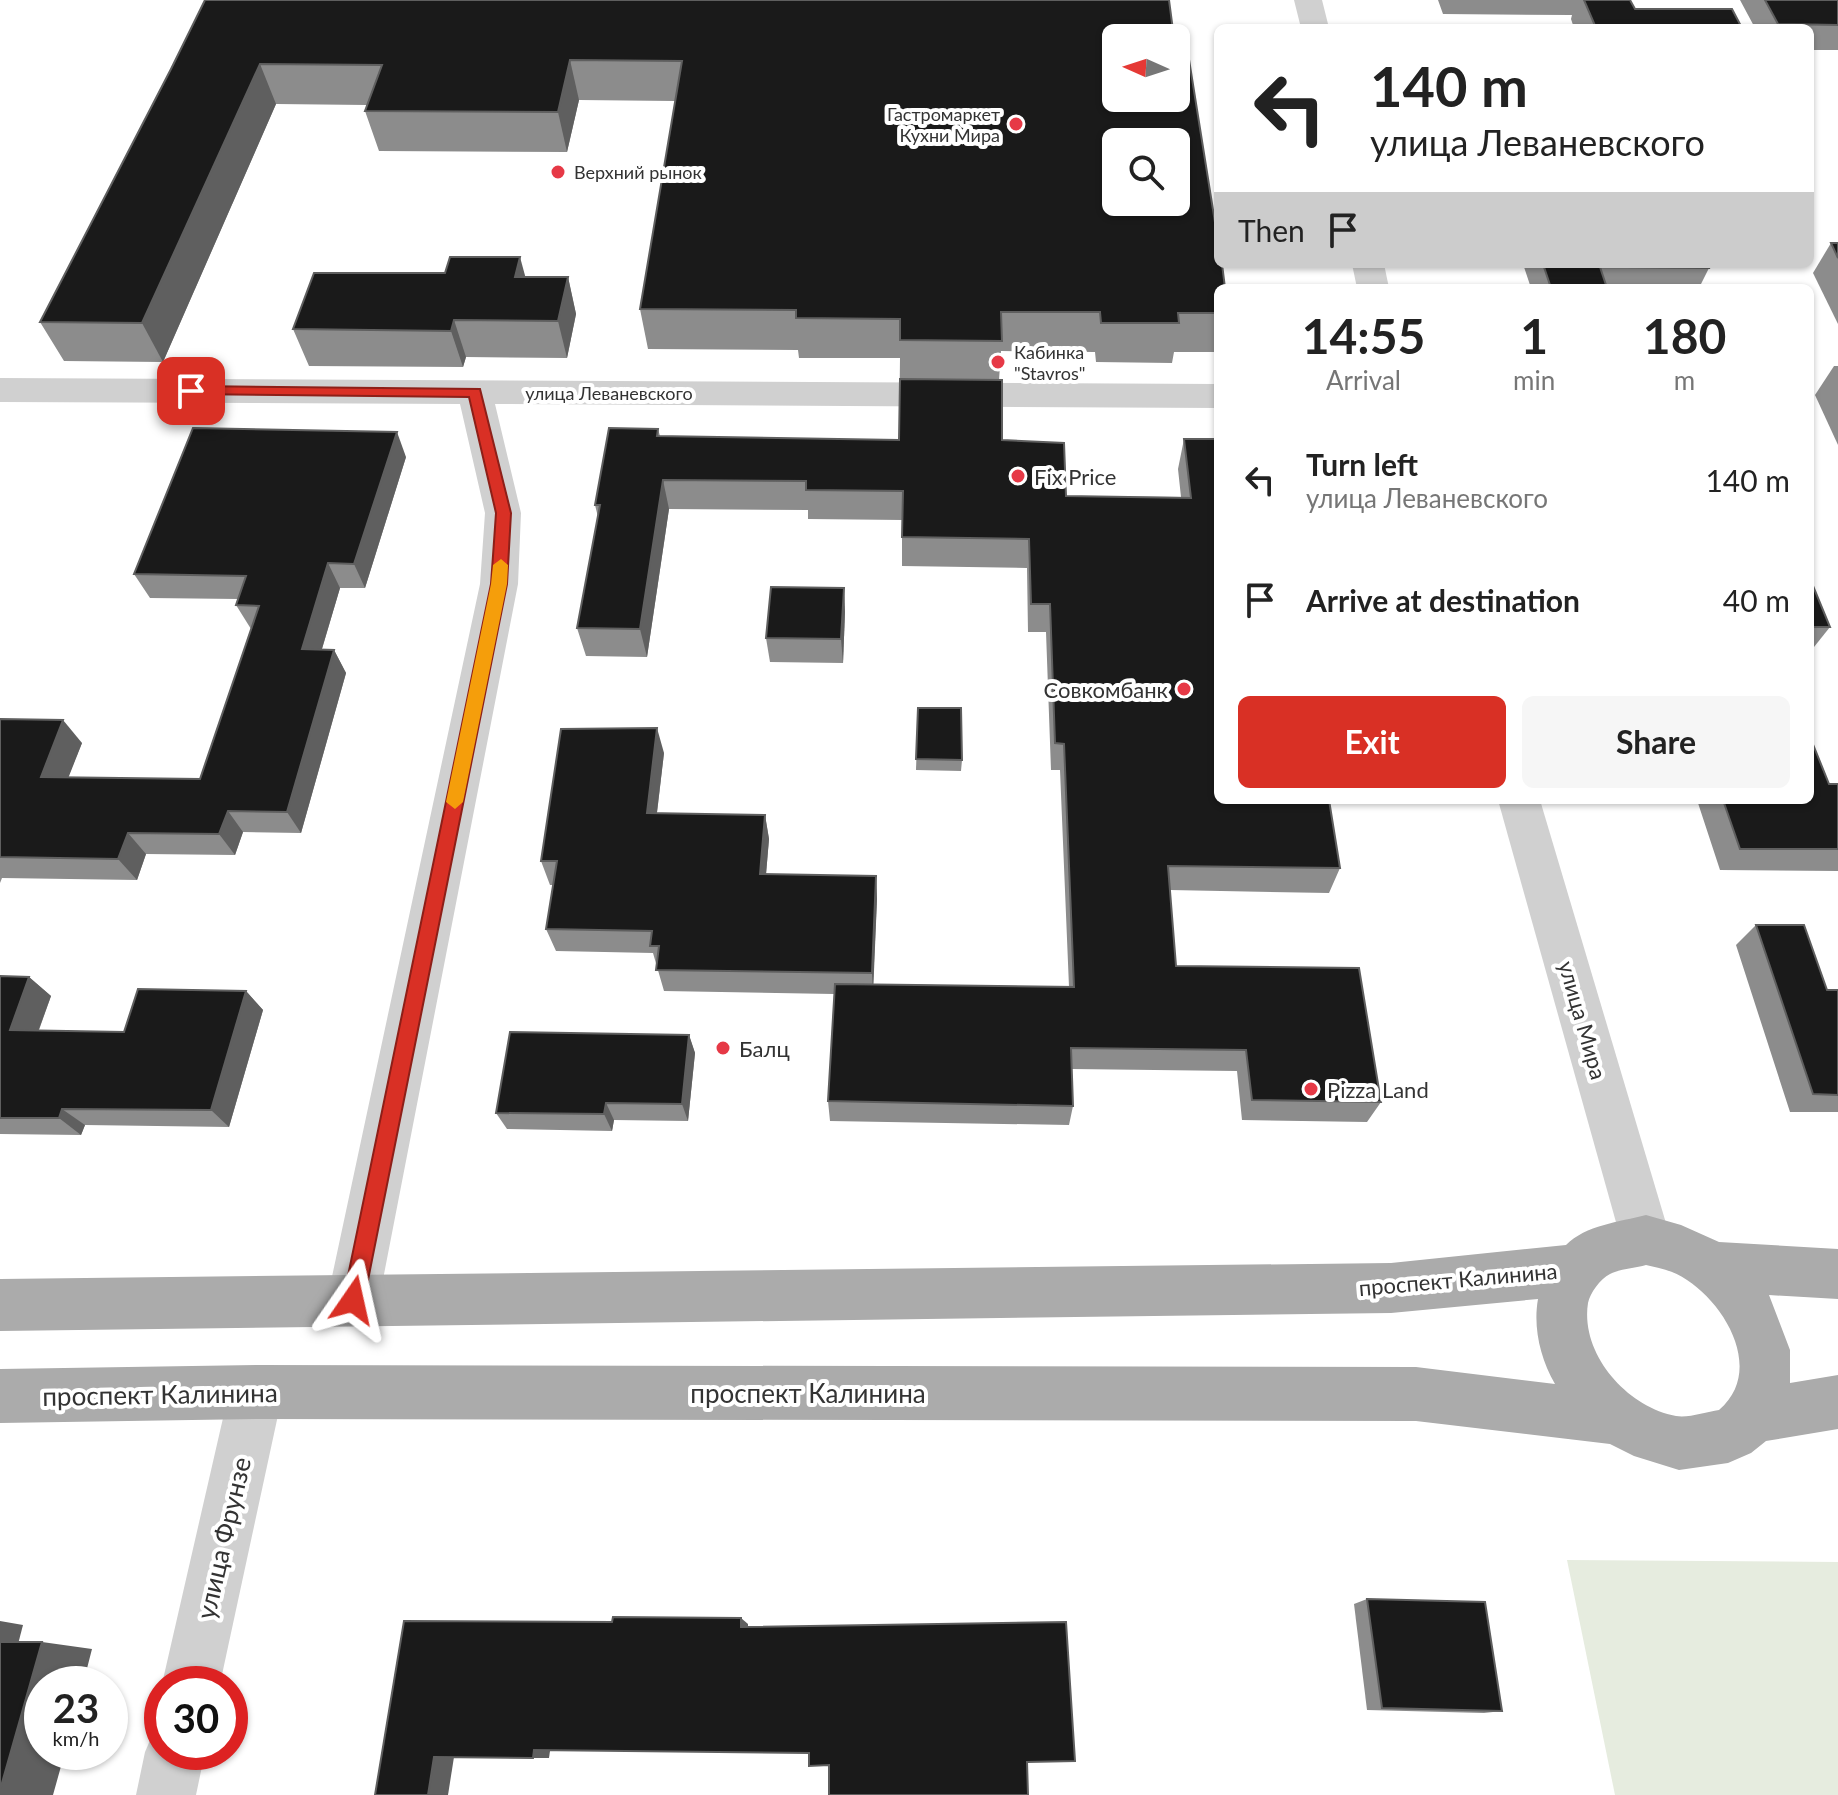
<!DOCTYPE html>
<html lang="en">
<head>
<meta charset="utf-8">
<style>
	:root { --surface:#fff; --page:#f6f6f6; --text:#222; --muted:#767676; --accent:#d93025 }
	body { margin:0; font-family:Lato,sans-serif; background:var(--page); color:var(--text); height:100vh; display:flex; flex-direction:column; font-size:30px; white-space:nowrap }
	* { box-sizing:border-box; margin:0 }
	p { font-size:26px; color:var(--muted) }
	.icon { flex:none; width:44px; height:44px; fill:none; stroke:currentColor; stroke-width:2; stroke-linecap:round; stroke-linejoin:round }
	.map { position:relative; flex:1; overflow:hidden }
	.details { position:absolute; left:1214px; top:284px; width:600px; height:520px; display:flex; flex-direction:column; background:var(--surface); border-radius:12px; box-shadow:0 2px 6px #0004 }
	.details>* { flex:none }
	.guide { position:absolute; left:1214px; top:24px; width:600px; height:244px; border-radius:12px; box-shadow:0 2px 6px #0004; background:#fff; color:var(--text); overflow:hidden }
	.needle { width:52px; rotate:273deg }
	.fabs { position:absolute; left:1102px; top:24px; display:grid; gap:16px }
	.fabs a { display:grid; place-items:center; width:88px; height:88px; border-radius:12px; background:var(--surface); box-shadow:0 2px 6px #0004; font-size:40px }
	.speed { position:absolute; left:24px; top:1666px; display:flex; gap:16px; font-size:40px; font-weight:700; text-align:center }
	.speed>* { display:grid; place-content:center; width:104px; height:104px; border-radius:50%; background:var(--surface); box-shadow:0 2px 6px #0004; line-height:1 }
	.speed small { font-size:20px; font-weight:400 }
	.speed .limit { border:12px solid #d22; background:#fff; color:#111 }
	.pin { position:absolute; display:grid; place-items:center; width:68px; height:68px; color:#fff; margin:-34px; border-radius:16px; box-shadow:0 4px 12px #0006 }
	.me { position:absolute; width:88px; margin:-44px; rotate:11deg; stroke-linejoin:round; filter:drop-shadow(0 0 6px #0008) }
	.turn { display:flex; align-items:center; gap:28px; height:168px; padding:0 24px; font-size:36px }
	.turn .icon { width:104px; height:104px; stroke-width:2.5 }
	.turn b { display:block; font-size:56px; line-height:68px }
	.then { display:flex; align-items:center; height:76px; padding:0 24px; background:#0003; gap:16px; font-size:30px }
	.eta { display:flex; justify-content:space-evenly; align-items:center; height:136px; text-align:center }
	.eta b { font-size:48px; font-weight:700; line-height:56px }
	.primary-button { display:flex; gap:16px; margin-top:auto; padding:16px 24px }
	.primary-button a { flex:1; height:92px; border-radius:12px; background:var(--accent); color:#fff; font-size:32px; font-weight:700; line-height:92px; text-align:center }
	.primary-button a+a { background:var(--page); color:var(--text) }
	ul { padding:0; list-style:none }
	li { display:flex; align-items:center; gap:24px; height:120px; padding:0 24px }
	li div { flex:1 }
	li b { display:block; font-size:30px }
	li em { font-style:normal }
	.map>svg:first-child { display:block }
</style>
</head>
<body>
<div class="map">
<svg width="1838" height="1795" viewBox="0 0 1838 1795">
	<rect width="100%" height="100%" fill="#fff"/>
	<polygon fill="#e6ecdf" points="1567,1560 1838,1562 1838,1795 1615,1795"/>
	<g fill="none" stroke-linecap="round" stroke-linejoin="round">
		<g fill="#d0d0d0" fill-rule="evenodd">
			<polygon points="1294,0 1322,0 1329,28 1301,28"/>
			<polygon points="1352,264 1384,264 1389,288 1357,288"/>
			<polygon points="0,378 1218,384 1218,408 495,404 521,513 518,584 379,1300 371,1318 353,1326 335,1318 327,1300 480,584 485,513 460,404 0,402"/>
			<polygon points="1498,800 1540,800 1671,1240 1664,1257 1646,1265 1628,1257 1621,1240"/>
			<polygon points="256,1365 275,1373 283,1392 220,1684 162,1684 229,1392 237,1373"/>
			<polygon points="162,1728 162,1752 205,1752 196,1795 136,1795 145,1752 154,1731"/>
		</g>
		<path fill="#ababab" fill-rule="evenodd" d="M1646,1215l35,10 38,17 119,7v50l-69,-4 21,55v33l48,-8v54l-72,12 -15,12 -23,10 -49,7 -45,-14 -24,-12 -194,-23 -1160,-2 -256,4v-54l256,-4 1160,2 139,17c-15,-26 -22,-57 -17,-85l-147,14 -1391,18v-52l1391,-16 175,-18c20,-20 53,-23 80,-30zM1646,1265c14,3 28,6 41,15 40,26 77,92 32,130 -13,2 -30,8 -43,6 -49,-9 -96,-62 -88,-113 2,-10 12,-24 22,-29 10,-5 25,-6 36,-9z"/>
	</g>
	<g fill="#8c8c8c">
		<polygon points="205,0 1174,38 1218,288 1218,352 1174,352 1172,363 1096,362 1095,352 1001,351 999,380 1002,440 1066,496 1181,497 1178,469 1184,439 1218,439 1218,800 1340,868 1329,893 1170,890 1176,966 1381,1102 1367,1122 1242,1120 1237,1071 1072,1069 1073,1106 1069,1125 830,1121 828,1101 834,994 664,991 653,953 556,951 546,929 553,885 550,885 541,861 664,753 657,813 765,815 769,839 766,874 876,876 877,899 873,984 1069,987 1060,770 1051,770 1046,632 1028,632 1027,568 902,566 902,520 808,519 808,510 669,509 647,657 586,656 577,628 598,517 595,505 658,429 660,436 899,440 900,358 799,358 798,350 648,349 640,309 675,101 579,100 567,152 379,151 365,111 367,105 276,104 163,362 64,361 40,322 171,69"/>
		<polygon points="1438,0 1630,0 1635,9 1742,28 1574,28 1571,19 1572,15 1443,14"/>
		<polygon points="1740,0 1838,0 1838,50 1810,50 1810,28 1755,28"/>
		<polygon points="1831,243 1838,243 1838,324 1813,273"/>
		<polygon points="1523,264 1708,264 1709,268 1699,288 1531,288"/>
		<polygon points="445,273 525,277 568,277 576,314 567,358 466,357 463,367 309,366 293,329"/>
		<polygon points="1834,366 1838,366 1838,445 1815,395"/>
		<polygon points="406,457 365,588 340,588 322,649 334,650 346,673 301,833 243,832 235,855 146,854 137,880 2,878 0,883 0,719 82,743 68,777 200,779 251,629 236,605 238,599 150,598 134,574"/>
		<polygon points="1810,581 1830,627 1810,652"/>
		<polygon points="844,588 845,612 843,663 770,662 766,638"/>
		<polygon points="918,708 962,760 961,771 916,770"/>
		<polygon points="1829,784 1838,784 1838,871 1720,870 1697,800 1810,800"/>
		<polygon points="1756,925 1827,990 1838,990 1838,1112 1790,1112 1736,945"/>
		<polygon points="0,976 29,977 51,996 39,1030 124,1032 246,991 263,1010 229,1127 85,1125 81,1135 0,1134"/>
		<polygon points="689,1035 695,1053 688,1121 614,1120 612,1131 507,1129 496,1113"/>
		<polygon points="1367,1599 1502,1711 1484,1713 1367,1710 1354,1604"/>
	</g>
	<g fill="#5f5f5f">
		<polygon points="570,60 579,100 567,152 558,112"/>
		<polygon points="260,64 276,104 163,362 142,323"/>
		<polygon points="520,257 530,294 515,277"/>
		<polygon points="568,277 576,314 567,358 558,321"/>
		<polygon points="454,320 466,357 463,367 451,331"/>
		<polygon points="397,432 406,457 365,588 354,564"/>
		<polygon points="663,480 669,509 647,657 640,629"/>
		<polygon points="328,563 340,588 315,672 302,649"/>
		<polygon points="844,588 845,612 843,663 841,639"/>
		<polygon points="334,650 346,673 301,833 287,812"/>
		<polygon points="63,720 82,743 60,799 41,777"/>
		<polygon points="657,728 664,753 654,837 647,813"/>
		<polygon points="228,811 243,832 235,855 219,834"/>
		<polygon points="765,815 769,839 764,898 760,874"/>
		<polygon points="128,833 146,854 137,880 118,859"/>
		<polygon points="876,876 877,899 873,995 872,973"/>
		<polygon points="29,977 51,996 32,1048 10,1030"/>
		<polygon points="246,991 263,1010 229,1127 211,1110"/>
		<polygon points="689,1035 695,1053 688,1121 682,1104"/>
		<polygon points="606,1103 614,1120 612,1131 604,1114"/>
		<polygon points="62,1109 85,1125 81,1135 59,1118"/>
		<polygon points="741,1618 748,1624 748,1632 741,1627"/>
		<polygon points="0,1621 23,1625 17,1648 0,1646"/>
		<polygon points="42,1642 92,1649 83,1684 42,1684 42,1752 65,1752 53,1795 0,1795 0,1790"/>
		<polygon points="534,1750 550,1751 549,1758 533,1758"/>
		<polygon points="434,1757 454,1757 448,1795 428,1795"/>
	</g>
	<g fill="#1a1a1a" stroke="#5f5f5f" stroke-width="2" fill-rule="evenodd">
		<path d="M205,0h964l5,38h-58v60h60v-51h11l31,194v23h4l3,24h-7v25h-40l1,10h-78l-1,-11h-99l1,29 -102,-1v-21l-104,-1v-8l-156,-1 42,-248 -112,-1 -12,52 -193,-1 17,-46 -122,-1 -118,259 -102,-1 131,-253zM1116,142h60v60h-60z"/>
		<polygon points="1584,0 1630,0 1635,9 1732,9 1742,28 1596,28"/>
		<polygon points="1765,0 1838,0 1838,25 1778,24"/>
		<polygon points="1831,243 1838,243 1838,258"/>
		<polygon points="450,257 520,257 515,277 568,277 558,321 454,320 451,331 293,329 314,273 445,273"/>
		<polygon points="1543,264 1708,264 1709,268 1600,267 1607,288 1551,288"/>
		<polygon points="900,379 1002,380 1002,440 1064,443 1066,496 1191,498 1184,439 1218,439 1218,800 1329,800 1340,868 1168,866 1176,966 1359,968 1381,1102 1252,1100 1246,1050 1071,1048 1073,1106 828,1101 835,984 1074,987 1064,744 1055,743 1050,604 1031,604 1029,539 902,537 903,491 806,490 806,481 663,480 640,629 577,628 600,505 595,505 609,428 658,429 657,436 899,440"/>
		<polygon points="193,428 397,432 354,564 328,563 302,649 334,650 287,812 228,811 219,834 128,833 118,859 0,857 0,719 63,720 41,777 200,779 259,606 236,605 246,576 134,574"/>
		<polygon points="1810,581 1811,581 1830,627 1810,627"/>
		<polygon points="771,587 844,588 841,639 766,638"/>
		<polygon points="918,708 961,708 962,760 916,759"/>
		<polygon points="657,728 647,813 765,815 760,874 876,876 872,973 656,970 659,946 650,946 652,931 546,929 557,861 541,861 561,729"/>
		<polygon points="1810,737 1829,784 1838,784 1838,849 1740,849 1723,800 1810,800"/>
		<polygon points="1756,925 1804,925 1827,990 1838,990 1838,1095 1813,1094"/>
		<polygon points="0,976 29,977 10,1030 124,1032 138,989 246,991 211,1110 62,1109 59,1118 0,1118"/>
		<polygon points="510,1032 689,1035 682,1104 606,1103 604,1114 496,1113"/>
		<polygon points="1367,1599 1485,1602 1502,1711 1382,1708"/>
		<polygon points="613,1617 741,1618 741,1627 1066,1622 1075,1761 1027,1762 1028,1795 829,1795 829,1765 809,1766 809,1753 534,1750 533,1758 434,1757 428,1795 375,1795 404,1621 612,1622"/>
		<polygon points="0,1642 42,1642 0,1790"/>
	</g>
	<polygon fill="#d93025" stroke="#8d1f18" stroke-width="2" points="191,386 480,389 511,513 507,584 364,1300 361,1308 353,1311 346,1308 343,1300 491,584 496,513 469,397 186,394 184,391"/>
	<polygon fill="#f59e0b" points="501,559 508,565 507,584 463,802 455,809 446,802 491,584 493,565"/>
	<g fill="#e63946" stroke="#fff" stroke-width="3">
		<circle cx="1016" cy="124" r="8"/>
		<circle cx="558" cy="172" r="8"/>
		<circle cx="998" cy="362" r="8"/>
		<circle cx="1018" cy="476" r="8"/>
		<circle cx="1184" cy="689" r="8"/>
		<circle cx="723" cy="1048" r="8"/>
		<circle cx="1311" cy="1089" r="8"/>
	</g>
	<g text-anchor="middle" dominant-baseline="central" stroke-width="8" stroke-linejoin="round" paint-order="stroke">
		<g font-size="18" fill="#333" stroke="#fff" text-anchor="start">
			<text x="1000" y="114" text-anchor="end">Гастромаркет<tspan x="1000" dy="21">Кухни Мира</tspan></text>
			<text x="574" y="172">Верхний рынок</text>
			<text x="1014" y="352">Кабинка<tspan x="1014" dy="21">"Stavros"</tspan></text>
		</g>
		<g font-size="18" fill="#333" stroke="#fff">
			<text x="609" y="393">улица Леваневского</text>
		</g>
		<g font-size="22" fill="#333" stroke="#fff" text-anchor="start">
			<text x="1034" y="476">Fix Price</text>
			<text x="1168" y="689" text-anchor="end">Совкомбанк</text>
			<text x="739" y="1048">Балц</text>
			<text x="1327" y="1089">Pizza Land</text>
		</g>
		<g font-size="22" fill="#333" stroke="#fff">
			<text transform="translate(1583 1020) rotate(74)">улица Мира</text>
			<text transform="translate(1458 1279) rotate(-5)">проспект Калинина</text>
		</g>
		<g font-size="26" fill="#333" stroke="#fff">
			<text x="808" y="1393">проспект Калинина</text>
			<text transform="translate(160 1394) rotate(-1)">проспект Калинина</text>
			<text transform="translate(223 1538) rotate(-77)">улица Фрунзе</text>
		</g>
	</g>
</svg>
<div class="fabs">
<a><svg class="needle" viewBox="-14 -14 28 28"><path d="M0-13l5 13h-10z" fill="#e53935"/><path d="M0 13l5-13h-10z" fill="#767676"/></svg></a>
<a><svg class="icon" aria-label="search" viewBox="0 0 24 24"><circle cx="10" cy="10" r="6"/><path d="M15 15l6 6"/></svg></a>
</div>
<div class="speed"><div>23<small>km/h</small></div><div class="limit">30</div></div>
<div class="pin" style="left:191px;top:391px;background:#d93025"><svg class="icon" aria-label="arrive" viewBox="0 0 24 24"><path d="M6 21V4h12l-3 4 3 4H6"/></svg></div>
<svg class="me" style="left:353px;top:1300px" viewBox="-20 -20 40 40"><path d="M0-17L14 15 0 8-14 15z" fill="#d93025" stroke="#fff" stroke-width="4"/></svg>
<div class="guide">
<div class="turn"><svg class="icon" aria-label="left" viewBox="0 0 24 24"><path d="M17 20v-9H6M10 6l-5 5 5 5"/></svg><div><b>140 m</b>улица Леваневского</div></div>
<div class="then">Then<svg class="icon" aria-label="arrive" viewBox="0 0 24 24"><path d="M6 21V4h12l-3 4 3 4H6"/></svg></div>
</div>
<section class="details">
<div class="eta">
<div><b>14:55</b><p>Arrival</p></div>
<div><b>1</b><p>min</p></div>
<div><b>180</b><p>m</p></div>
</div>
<ul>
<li><svg class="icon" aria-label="left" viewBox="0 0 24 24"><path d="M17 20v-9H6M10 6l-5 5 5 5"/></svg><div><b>Turn left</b><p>улица Леваневского</p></div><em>140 m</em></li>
<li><svg class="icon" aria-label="arrive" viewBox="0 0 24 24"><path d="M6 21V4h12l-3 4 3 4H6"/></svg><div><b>Arrive at destination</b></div><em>40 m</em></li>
</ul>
<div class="primary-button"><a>Exit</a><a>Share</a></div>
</section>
</div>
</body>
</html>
